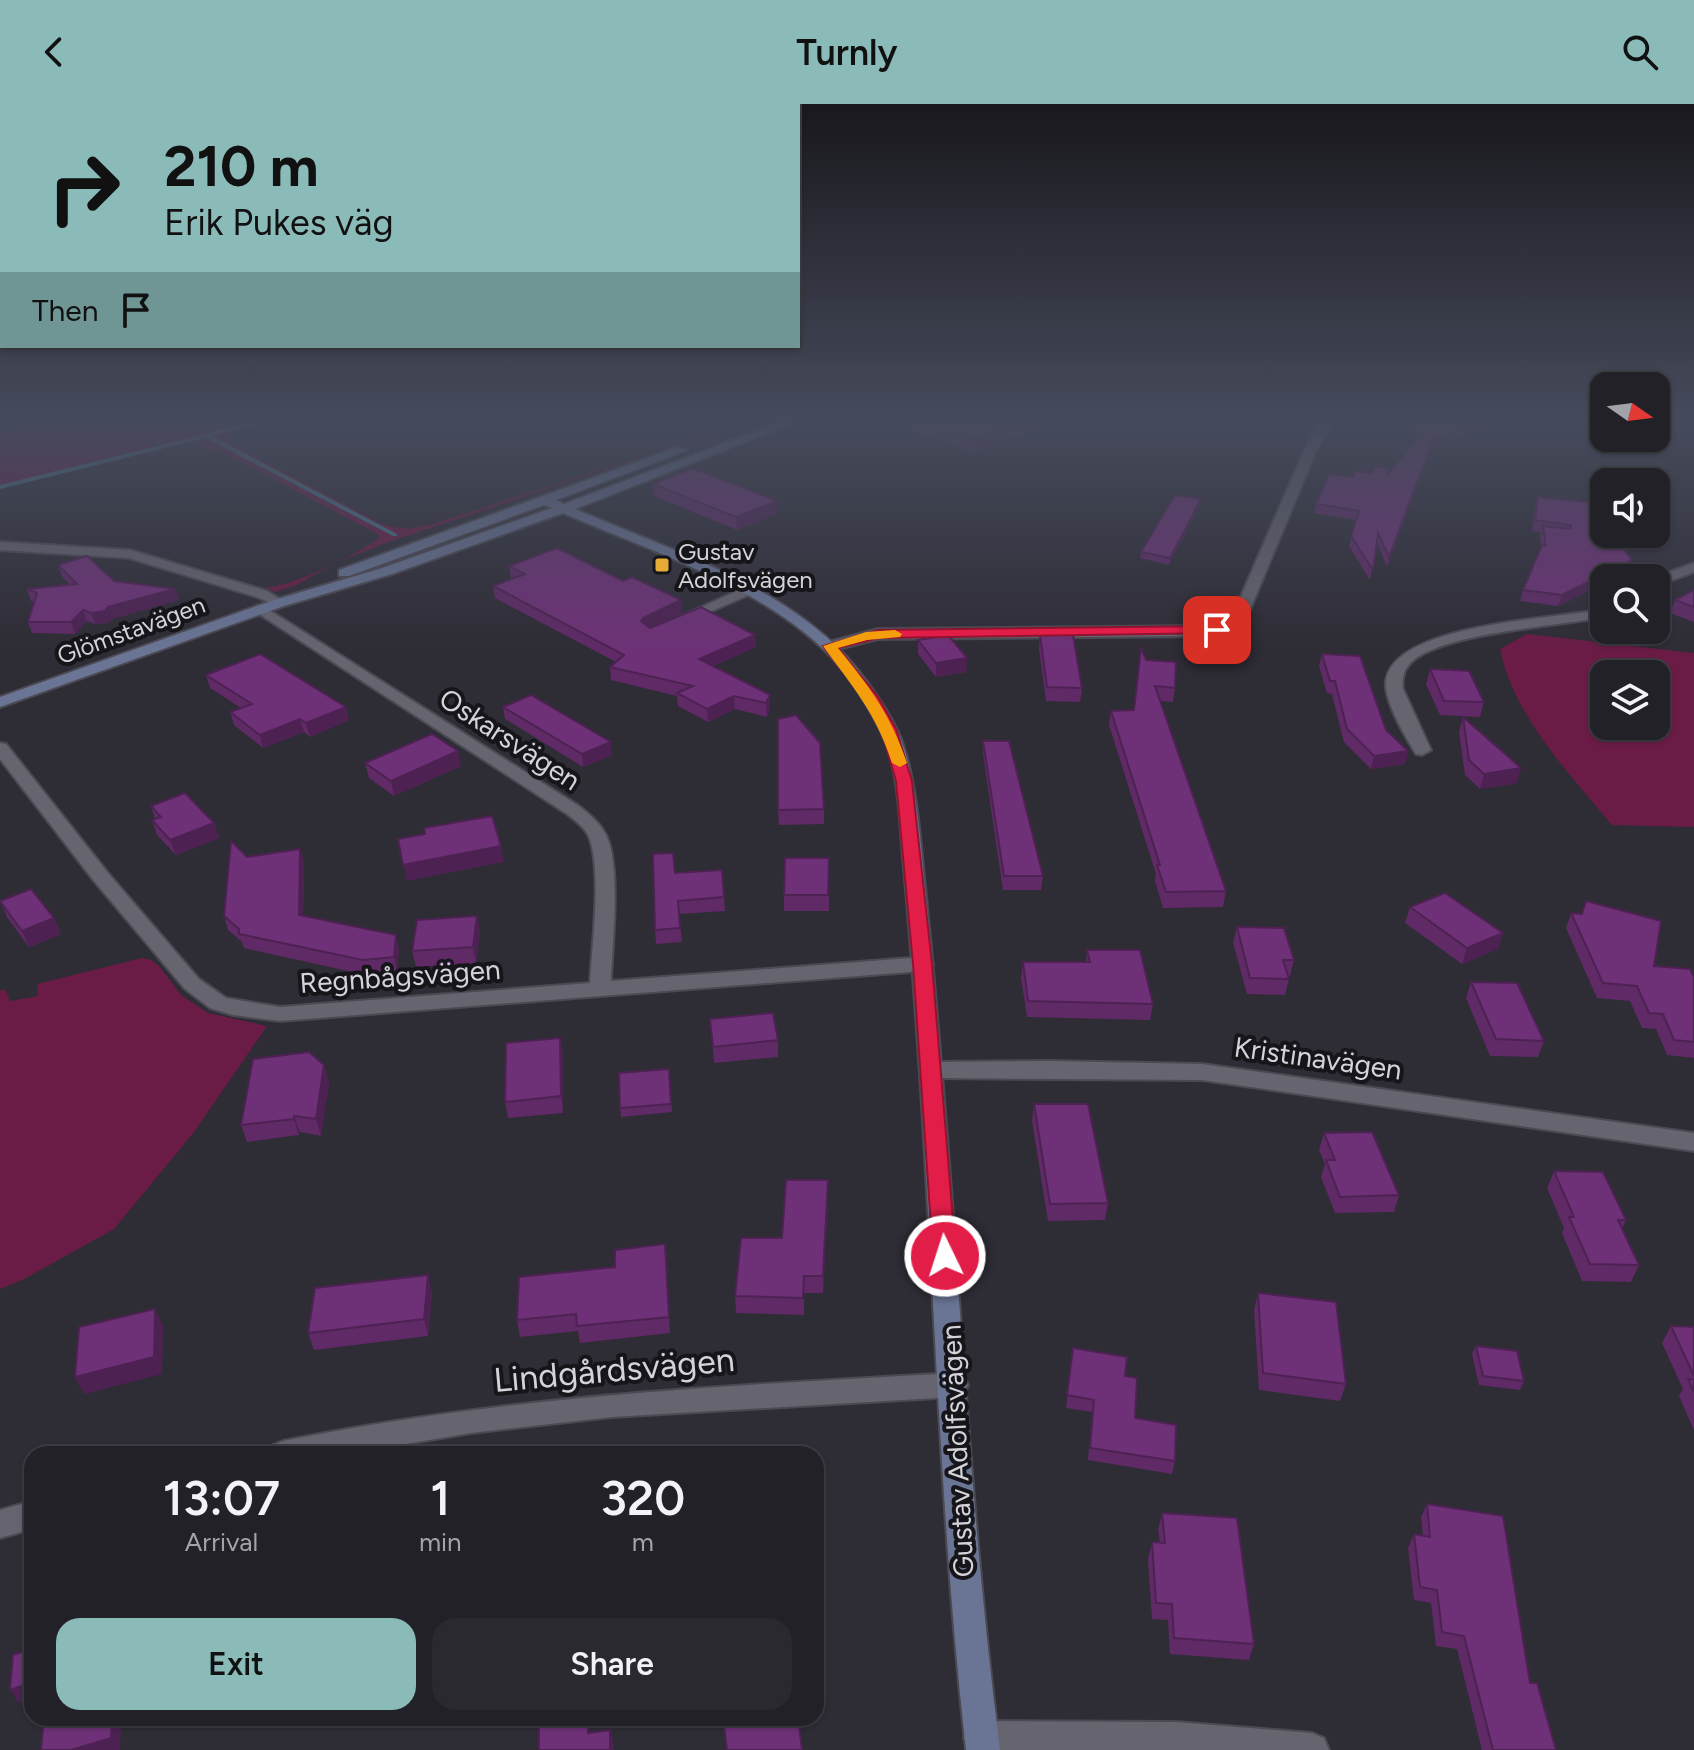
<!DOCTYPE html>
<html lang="en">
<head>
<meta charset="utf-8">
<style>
	:root { --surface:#222128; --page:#2a2930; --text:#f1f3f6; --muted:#a2a3a8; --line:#3f3e45; --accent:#8bbbb9 }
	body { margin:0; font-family:Figtree,sans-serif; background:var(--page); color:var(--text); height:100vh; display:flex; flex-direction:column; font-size:30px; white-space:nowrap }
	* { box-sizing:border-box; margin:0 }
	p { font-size:26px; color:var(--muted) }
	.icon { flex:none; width:44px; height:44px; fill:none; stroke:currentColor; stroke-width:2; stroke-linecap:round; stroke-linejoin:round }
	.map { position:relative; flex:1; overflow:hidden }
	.sheet { position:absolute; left:24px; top:1342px; width:800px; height:280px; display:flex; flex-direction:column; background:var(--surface); border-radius:24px; box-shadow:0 2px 6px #0004,0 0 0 2px var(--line) }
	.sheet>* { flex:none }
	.banner { position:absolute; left:0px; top:0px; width:800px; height:244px; box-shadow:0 2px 6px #0004,0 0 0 2px var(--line); background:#8bbbb9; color:#111; overflow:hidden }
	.needle { width:52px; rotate:104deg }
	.fabs { position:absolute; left:1590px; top:268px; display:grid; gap:16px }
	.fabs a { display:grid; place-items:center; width:80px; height:80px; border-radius:16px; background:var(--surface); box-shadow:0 2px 6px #0004,0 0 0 2px var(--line); font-size:40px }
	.pin { position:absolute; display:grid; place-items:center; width:68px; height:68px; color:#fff; margin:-34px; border-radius:16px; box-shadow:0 4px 12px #0006 }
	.me { position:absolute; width:88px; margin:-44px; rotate:356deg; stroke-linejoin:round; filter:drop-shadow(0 0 6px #0008) }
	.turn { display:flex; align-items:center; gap:28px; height:168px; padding:0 32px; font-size:36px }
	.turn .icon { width:104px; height:104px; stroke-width:2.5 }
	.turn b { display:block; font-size:56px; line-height:68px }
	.then { display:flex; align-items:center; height:76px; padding:0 32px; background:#0003; gap:16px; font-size:30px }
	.eta { display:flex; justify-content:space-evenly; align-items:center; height:136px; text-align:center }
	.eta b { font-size:48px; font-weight:600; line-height:56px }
	.action { display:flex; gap:16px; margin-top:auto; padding:16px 32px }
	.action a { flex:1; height:92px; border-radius:24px; background:var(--accent); color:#111; font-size:32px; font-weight:600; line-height:92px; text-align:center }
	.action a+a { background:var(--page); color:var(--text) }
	header { display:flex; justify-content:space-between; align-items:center; height:104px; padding:0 32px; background:var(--accent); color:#111; font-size:36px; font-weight:600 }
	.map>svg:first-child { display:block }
</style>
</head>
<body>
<header><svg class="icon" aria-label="back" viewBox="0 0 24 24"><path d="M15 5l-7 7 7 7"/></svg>Turnly<svg class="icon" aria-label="search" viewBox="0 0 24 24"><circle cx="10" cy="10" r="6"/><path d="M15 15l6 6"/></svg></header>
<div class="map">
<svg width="1694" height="1646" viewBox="0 0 1694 1646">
	<rect width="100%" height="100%" fill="#2e2c35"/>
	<g fill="#6a1c46" fill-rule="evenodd">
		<path d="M54,314h230l-47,10 -10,13 156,84 25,4 25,-5 326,-106 -370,124 -49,19 -44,24 -21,7 -10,-5c26,1 93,-33 114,-49l-1,-4 -156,-82 -40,-10 -182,45v-54z"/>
		<path d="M1527,530l167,19v174l-82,-2c-43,-52 -98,-108 -112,-176zM1656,570v52h-52v-52z"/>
		<polygon points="142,854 151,856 159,862 181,891 208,909 267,922 194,1028 114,1125 24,1175 0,1185 0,887 5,885 10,897 38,892 37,880"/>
	</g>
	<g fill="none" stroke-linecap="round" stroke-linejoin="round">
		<polygon fill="#46748a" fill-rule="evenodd" points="269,314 280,314 212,332 397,430 397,432 393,432 206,334 0,385 0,381"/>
		<g stroke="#4b4952" stroke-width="4">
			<g id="street">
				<polygon points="1323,314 1335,314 1316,347 1249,508 1233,526 1201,532 878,535 830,547 822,542 825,539 878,525 1201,522 1223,519 1235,506 1304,347"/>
				<polygon points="0,438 130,446 267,487 286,499 279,503 257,493 129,454 0,446"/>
				<polygon points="1694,459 1694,468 1656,482 1656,474 1653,474"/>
				<polygon points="748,482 753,483 753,489 687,518 682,519 675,515"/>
				<path d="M261,501l318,201c10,8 20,16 26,27 17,30 7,112 6,148l312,-24 10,7 -10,7 -643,50 -47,-6 -23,-7 -25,-19 -91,-108 -94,-122v-16l6,1 102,129 91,106 27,19 54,9 310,-24c2,-38 12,-112 -1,-146 -4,-10 -15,-17 -22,-23l-311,-202v-6z"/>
				<path d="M1604,505v8c-42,9 -172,16 -196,49 -5,6 -6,16 -5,23l28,61 -9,5 -6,-1c-10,-16 -33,-55 -30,-74 10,-57 171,-61 218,-71z"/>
				<polygon points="1050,957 1202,960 1694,1029 1694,1047 1202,976 931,974 923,971 920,966 923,961 931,958"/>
				<path d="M954,1269l10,4 4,8 -4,8 -10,4 -342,20 -141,16 -125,21h-77l4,-9 10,-4c226,-46 442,-55 671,-68z"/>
				<polygon points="32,1397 32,1425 0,1434 0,1406"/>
				<polygon points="981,1617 1176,1618 1312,1629 1324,1634 1329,1646 969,1646 964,1634 969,1622"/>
			</g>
		</g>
		<g stroke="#4b4952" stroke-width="4">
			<path id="secondary" d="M790,314h16l-231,91c99,43 228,81 292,173 14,19 32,47 38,69 12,41 15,85 19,127 8,74 14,148 20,222 18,217 28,434 56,650h-34c-25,-220 -31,-441 -45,-661 -5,-74 -10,-147 -17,-221 -4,-39 -4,-82 -16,-120 -7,-20 -22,-45 -34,-63 -60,-89 -195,-130 -291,-172l-171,61 -108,32 -284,101v-10l274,-97 108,-32 170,-60 -8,-3 -195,71h-10v-6l339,-123 10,3 -132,50 8,4z"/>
		</g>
		<use href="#street" fill="#66646f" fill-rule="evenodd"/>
		<use href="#secondary" fill="#6a7595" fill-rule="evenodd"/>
	</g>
	<g fill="#5f2a66">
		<polygon points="913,314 1047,314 1047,320 974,349 912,327"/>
		<polygon points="1418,314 1471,314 1483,324 1431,345 1387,463 1377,439 1370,476 1349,442 1356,416 1314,409 1316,400 1353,373 1388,371 1415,336"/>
		<polygon points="1489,314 1517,314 1497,323"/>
		<polygon points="653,380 777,397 777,410 737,426 654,392"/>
		<polygon points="1538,393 1604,430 1619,430 1617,435 1629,466 1604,474 1604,479 1558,502 1520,497 1523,486 1541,442 1540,432 1541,428 1532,427 1535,403"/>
		<polygon points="1201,395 1200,401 1169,461 1140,454 1141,448"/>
		<polygon points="58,461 114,477 175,485 179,496 112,515 109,519 95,520 87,517 75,530 32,529 28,518 34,498 31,497 27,485 70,481 62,472"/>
		<polygon points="509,462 623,477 681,496 682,509 650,523 755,531 756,543 713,562 770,591 770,604 767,613 735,605 708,618 678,602 677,592 611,576 610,563 616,558 495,494 493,482 512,475 511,474"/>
		<polygon points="1694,486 1694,518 1670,509 1675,496"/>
		<polygon points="1040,531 1082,584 1080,598 1046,597 1039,545"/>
		<polygon points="918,536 967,554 966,568 936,573 918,550"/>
		<polygon points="1322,550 1386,626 1408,647 1405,660 1371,665 1344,638 1332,590 1327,589 1319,562"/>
		<polygon points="1146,556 1175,584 1173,598 1160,597 1226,787 1223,803 1163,804 1155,777 1156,770 1109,621 1111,607 1134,606"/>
		<polygon points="1430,565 1484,598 1480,613 1440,611 1426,580"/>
		<polygon points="206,571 346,603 349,616 310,633 304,628 263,644 234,621 230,608 241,604 210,584"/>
		<polygon points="503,603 612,651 583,663 505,615"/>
		<polygon points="1463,613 1517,679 1480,685 1465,671 1459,628"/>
		<polygon points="983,637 1043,772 1041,786 1003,786 983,650"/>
		<polygon points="365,659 461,662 394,692 369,674"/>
		<polygon points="151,702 214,719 219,734 176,751 157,731 152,716 155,715"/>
		<polygon points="824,705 824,720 779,721 778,706"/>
		<polygon points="300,745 304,759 303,812 399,845 397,867 366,871 244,844 242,838 228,826 224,812"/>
		<polygon points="829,754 829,807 784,807 784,791"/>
		<polygon points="722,766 725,807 679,810 682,838 656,840 655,826 675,769"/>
		<polygon points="0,797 54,814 61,830 29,843 7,813"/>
		<polygon points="1586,797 1654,862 1694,873 1694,954 1667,951 1656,925 1642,924 1630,897 1597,894 1566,824 1571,809 1581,810"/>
		<polygon points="1410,803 1503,829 1498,845 1462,860 1405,819"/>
		<polygon points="477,812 480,828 476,859 416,863 412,847"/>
		<polygon points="1237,823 1294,856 1290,872 1288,872 1289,875 1285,891 1247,890 1233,839"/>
		<polygon points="1087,846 1153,900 1150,916 1027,913 1021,874 1023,858 1086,858"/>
		<polygon points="1471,878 1544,937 1538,953 1490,952 1466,894"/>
		<polygon points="710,915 778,936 778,953 714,959"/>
		<polygon points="560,934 563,950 563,1009 508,1014 505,998"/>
		<polygon points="324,961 329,978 321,1032 300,1028 299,1031 247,1038 241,1021"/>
		<polygon points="669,965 672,1008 621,1013 620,1004"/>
		<polygon points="1034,1000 1108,1099 1105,1116 1048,1117 1032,1017"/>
		<polygon points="1324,1029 1399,1091 1394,1108 1335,1109 1321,1073 1325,1060 1319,1046"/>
		<polygon points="1554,1067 1626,1116 1622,1125 1639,1161 1631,1178 1582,1177 1562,1129 1564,1124 1547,1084"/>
		<polygon points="828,1093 823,1189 804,1189 804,1211 736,1209 735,1192 782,1134"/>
		<polygon points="667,1157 670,1229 580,1239 578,1227 520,1233 517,1216 615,1163"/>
		<polygon points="432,1188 428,1232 314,1246 308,1229"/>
		<polygon points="1258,1189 1346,1280 1340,1297 1259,1286 1254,1206"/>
		<polygon points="1671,1222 1694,1223 1694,1326 1679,1292 1683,1285 1662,1239"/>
		<polygon points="1476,1242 1524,1277 1520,1286 1479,1281 1472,1250"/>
		<polygon points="1073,1244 1125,1272 1135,1314 1175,1357 1172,1370 1088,1356 1092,1308 1066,1304"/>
		<polygon points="1427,1400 1530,1579 1556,1646 1482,1646 1457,1545 1436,1542 1431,1499 1414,1496 1408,1444 1414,1430 1423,1432 1421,1413"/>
		<polygon points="1162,1409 1254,1540 1249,1556 1170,1550 1168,1516 1152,1515 1148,1455 1152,1438 1160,1439 1158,1426"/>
	</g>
	<g fill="#4d2253">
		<polygon points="1024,314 1047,314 1047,320 974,349 975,334"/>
		<polygon points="1504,314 1517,314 1497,323 1498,317"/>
		<polygon points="1485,316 1483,324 1431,345 1387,463 1389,453 1433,336"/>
		<polygon points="1201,395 1200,401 1169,461 1170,454"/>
		<polygon points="777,397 777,410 737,426 736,413"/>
		<polygon points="1632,456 1629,466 1614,474 1604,474 1604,479 1558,502 1562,491"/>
		<polygon points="175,485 179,496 112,515 109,519 95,520 91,509"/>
		<polygon points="681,496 682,509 644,526 641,517 643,514"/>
		<polygon points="83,506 87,517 75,530 71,518"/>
		<polygon points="755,531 756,543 700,568 699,555"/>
		<polygon points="967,554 966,568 936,573 936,559"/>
		<polygon points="770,591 770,604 767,613 766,599"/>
		<polygon points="734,592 735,605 708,618 707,605"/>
		<polygon points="346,603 349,616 310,633 306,619"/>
		<polygon points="300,615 304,628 263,644 260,631"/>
		<polygon points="611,638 612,651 583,663 582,650"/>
		<polygon points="458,647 461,662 394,692 391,677"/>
		<polygon points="1408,647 1405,660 1371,665 1374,652"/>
		<polygon points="1521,664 1517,679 1480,685 1484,670"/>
		<polygon points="214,719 219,734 176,751 170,736"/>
		<polygon points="501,742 504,758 407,777 403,761"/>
		<polygon points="300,745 304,759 303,825 299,811"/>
		<polygon points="477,812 480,828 476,859 473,843"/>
		<polygon points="54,814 61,830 29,843 22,827"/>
		<polygon points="1503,829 1498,845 1462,860 1467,844"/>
		<polygon points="396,831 399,845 397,867 394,853"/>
		<polygon points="560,934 563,950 563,1009 561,992"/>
		<polygon points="324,961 329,978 321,1032 316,1015"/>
		<polygon points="294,1012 300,1028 299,1031 294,1015"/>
		<polygon points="828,1076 828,1093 823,1189 823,1172"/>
		<polygon points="665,1140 667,1157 670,1229 669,1213"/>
		<polygon points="428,1171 432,1188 428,1232 424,1215"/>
		<polygon points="155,1205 163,1222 162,1270 84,1290 75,1273"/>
		<polygon points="24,1581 32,1591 32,1608 25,1597 19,1599 10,1586"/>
		<polygon points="112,1614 121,1614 120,1646 71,1646"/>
		<polygon points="610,1626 614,1642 614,1646 610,1646"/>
	</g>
	<g fill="#6e3177" stroke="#4d2253" stroke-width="2">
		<polygon points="917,314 1024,314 975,334"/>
		<polygon points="1419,314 1471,314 1485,316 1433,336 1389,453 1378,429 1373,466 1351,432 1359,407 1316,400 1329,370 1353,373 1355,367 1372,369 1375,362 1389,365 1388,371 1420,330 1417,327"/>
		<polygon points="692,364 777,397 736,413 653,380"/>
		<polygon points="1175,391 1201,395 1170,454 1141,448"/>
		<polygon points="1538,393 1604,400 1604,430 1613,430 1632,456 1562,491 1523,486 1542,441 1546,442 1543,422 1571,425 1571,421 1535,416"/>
		<polygon points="557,444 623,477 632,473 681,496 643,514 641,517 650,524 701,503 755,531 699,555 770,591 766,599 734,592 707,605 677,589 693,582 610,563 624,551 493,482 525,470 509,462"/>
		<polygon points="87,452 114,477 175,485 108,503 105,507 91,509 83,506 71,518 28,518 37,489 27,485 77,480 58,461"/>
		<polygon points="1694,486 1694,503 1675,496"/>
		<polygon points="948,531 967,554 936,559 918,536"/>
		<polygon points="1040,531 1073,531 1082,584 1047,583"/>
		<polygon points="1141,544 1146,556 1176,558 1175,584 1155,582 1226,787 1166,788 1157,761 1160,761 1111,607 1134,606"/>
		<polygon points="260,550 346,603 306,619 300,615 260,631 230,608 252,600 206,571"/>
		<polygon points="1322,550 1360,552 1386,626 1408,647 1374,652 1347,625 1335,577 1330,577"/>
		<polygon points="1430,565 1469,567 1484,598 1444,597"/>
		<polygon points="531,591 611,638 582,650 503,603"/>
		<polygon points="796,611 820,639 824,705 778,706 778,615"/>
		<polygon points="1463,613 1521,664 1484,670 1469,656"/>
		<polygon points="432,630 458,647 391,677 365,659"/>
		<polygon points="983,637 1009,637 1043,772 1004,772"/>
		<polygon points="185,689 214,719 170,736 152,716 161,713 151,702"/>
		<polygon points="492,712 501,742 403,761 398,735 425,730 424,724"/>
		<polygon points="231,737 247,753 300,745 299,811 396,831 394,853 363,856 239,830 239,825 224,812"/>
		<polygon points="673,749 675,769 722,766 724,793 678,797 680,824 655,826 653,750"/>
		<polygon points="785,754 829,754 828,791 784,791"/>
		<polygon points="31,785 54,814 22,827 0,797"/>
		<polygon points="1445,789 1503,829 1467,844 1410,803"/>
		<polygon points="1586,797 1661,817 1654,862 1690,865 1694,873 1694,938 1674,936 1663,910 1649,909 1637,882 1603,879 1571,809 1582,810"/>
		<polygon points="477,812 473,843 412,847 417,816"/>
		<polygon points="1237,823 1284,824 1294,856 1283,856 1289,875 1250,874"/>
		<polygon points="1087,846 1140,846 1153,900 1028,897 1023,858 1090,858"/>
		<polygon points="1471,878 1517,879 1544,937 1496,935"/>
		<polygon points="773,909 778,936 713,943 710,915"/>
		<polygon points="560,934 561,992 505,998 506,939"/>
		<polygon points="309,948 324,961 316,1015 294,1012 294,1015 241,1021 253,955"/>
		<polygon points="669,965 671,1000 620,1004 619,969"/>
		<polygon points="1034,1000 1088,1000 1108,1099 1050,1100"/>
		<polygon points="1372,1028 1399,1091 1340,1093 1326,1056 1335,1056 1324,1029"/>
		<polygon points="1554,1067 1603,1068 1626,1116 1618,1116 1639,1161 1590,1160 1569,1113 1574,1113"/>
		<polygon points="786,1076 828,1076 823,1172 804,1172 803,1194 735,1192 741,1134 782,1134"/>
		<polygon points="665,1140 669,1213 577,1222 576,1210 517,1216 519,1173 615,1163 615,1146"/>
		<polygon points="428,1171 424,1215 308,1229 315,1184"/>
		<polygon points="1258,1189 1336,1198 1346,1280 1263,1269"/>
		<polygon points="155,1205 154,1253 75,1273 79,1223"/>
		<polygon points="1671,1222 1694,1223 1694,1272"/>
		<polygon points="1476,1242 1517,1247 1524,1277 1483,1272"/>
		<polygon points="1073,1244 1127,1253 1125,1272 1137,1274 1135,1314 1176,1321 1175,1357 1090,1344 1094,1296 1067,1291"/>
		<polygon points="1688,1275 1694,1276 1694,1288"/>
		<polygon points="1427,1400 1503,1412 1530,1579 1537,1579 1556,1646 1493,1646 1464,1532 1442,1528 1437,1486 1420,1483 1414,1430 1430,1433"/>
		<polygon points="1162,1409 1237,1414 1254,1540 1174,1534 1172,1500 1156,1499 1152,1438 1165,1439"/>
		<polygon points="31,1492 32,1591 23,1594 24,1581 10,1586 13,1551 26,1547"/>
		<polygon points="44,1614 112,1614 111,1634 71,1646 41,1646"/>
		<polygon points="582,1614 588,1614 588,1629 610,1626 610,1646 539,1646 539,1621"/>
		<polygon points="723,1614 798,1614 802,1646 727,1646"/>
	</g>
	<linearGradient id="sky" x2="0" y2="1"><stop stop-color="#19181d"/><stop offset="0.58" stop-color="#464b5c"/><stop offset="1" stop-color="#464b5c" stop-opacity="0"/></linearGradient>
	<rect width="1694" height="545" fill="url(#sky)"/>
	<polygon fill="#e11d48" stroke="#92132f" stroke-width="2" points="1217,522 1221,523 1221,529 879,534 838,544 878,593 896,625 912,677 932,860 956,1152 953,1159 945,1162 936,1159 933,1152 913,860 896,677 881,625 866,597 823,542 878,526"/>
	<path fill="#f59e0b" d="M895,526l7,4 -2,3 -33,3 -29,8c32,39 53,67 69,115l-7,4 -8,-4c-17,-52 -38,-74 -69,-117l43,-14z"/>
	<rect fill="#e6ac36" stroke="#161519" stroke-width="3" x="654" y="453" width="16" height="16" rx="4"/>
	<g text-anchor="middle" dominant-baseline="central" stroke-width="8" stroke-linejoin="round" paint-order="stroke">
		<g font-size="24" fill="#d4d3d9" stroke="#161519" text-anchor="start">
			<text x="678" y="447">Gustav<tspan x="678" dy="28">Adolfsvägen</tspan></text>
		</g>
		<g font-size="24" fill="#d4d3d9" stroke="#161519">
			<text transform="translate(131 526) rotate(-20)">Glömstavägen</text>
		</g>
		<g font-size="28" fill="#d4d3d9" stroke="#161519">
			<text transform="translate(510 635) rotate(33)">Oskarsvägen</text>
			<text transform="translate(400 872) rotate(-4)">Regnbågsvägen</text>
			<text transform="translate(1318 954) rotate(8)">Kristinavägen</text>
			<text transform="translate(957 1347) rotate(-93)">Gustav Adolfsvägen</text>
		</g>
		<g font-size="34" fill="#d4d3d9" stroke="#161519">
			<text transform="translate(614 1266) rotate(-5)">Lindgårdsvägen</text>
		</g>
	</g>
</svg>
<div class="fabs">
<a><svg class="needle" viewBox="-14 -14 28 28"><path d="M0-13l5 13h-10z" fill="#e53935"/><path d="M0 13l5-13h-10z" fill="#a2a3a8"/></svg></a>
<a><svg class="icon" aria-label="sound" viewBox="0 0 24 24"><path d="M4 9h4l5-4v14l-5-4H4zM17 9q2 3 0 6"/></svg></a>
<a><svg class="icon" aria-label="search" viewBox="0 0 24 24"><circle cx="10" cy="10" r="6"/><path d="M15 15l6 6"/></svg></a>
<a><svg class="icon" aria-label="layers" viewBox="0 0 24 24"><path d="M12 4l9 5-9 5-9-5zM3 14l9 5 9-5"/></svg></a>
</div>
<div class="pin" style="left:1217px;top:526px;background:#d93025"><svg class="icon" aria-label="arrive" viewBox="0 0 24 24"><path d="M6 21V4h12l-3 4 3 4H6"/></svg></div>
<svg class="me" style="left:945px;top:1152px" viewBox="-20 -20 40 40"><circle r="17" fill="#e11d48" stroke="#fff" stroke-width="3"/><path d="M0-11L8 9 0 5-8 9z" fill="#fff"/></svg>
<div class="banner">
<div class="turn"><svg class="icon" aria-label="right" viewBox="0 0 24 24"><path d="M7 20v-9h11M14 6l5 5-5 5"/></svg><div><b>210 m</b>Erik Pukes väg</div></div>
<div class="then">Then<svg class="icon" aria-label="arrive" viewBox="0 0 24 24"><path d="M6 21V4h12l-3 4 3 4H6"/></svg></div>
</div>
<section class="sheet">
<div class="eta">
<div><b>13:07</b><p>Arrival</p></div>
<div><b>1</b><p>min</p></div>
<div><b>320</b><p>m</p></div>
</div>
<div class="action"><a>Exit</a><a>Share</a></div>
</section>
</div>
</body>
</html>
